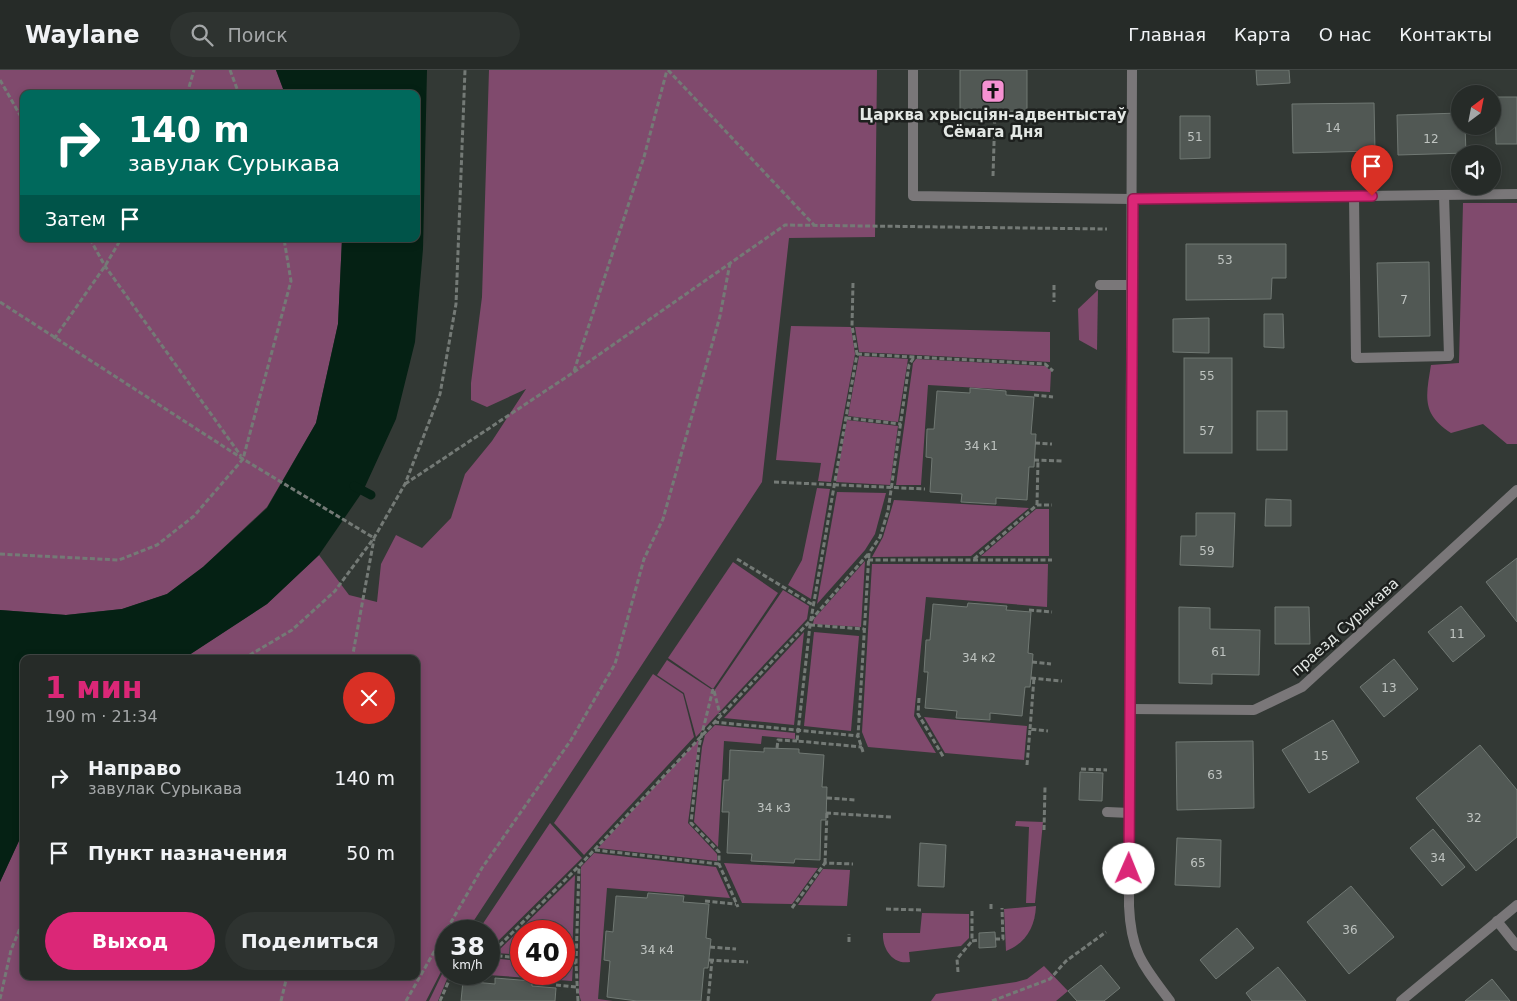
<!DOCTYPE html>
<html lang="ru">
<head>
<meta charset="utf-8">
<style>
	:root { --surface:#262b28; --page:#2e3330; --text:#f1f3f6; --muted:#a4a7a8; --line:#424745; --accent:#db2777 }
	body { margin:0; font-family:"DejaVu Sans",sans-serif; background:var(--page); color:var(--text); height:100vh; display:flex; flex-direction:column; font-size:19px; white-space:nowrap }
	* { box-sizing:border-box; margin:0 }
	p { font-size:16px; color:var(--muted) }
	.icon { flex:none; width:28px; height:28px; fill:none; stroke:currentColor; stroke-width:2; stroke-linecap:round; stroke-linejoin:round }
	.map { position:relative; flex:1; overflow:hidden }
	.side { position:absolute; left:20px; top:585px; width:400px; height:325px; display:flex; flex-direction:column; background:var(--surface); border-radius:10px; box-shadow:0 2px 8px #0003,0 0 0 1px var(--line) }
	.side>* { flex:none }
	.hud { position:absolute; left:20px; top:20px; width:400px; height:152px; border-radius:10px; box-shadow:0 2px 8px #0003,0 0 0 1px var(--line); background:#00695c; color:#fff; overflow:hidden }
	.needle { width:32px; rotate:32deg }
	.fabs { position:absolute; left:1451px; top:15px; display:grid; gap:10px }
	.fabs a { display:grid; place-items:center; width:50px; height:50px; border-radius:50%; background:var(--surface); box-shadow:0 2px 8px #0003,0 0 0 1px var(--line); font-size:25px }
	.speed { position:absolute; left:435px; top:850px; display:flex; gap:10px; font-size:25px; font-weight:700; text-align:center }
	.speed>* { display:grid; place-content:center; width:65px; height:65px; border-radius:50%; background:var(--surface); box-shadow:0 2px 8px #0003,0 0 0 1px var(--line); line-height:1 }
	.speed small { font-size:12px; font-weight:400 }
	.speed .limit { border:8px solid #d22; background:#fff; color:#111 }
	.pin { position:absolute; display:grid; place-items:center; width:42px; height:42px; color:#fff; margin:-51px -21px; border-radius:50% 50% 50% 0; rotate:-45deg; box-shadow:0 0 5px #0007 }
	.pin .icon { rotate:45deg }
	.me { position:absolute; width:55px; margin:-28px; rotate:1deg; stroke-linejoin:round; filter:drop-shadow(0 0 4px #0008) }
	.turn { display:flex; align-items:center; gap:18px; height:105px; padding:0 25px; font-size:22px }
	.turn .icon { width:65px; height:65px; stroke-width:2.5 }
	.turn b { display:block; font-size:35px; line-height:42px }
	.then { display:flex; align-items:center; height:48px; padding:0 25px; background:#0003; gap:10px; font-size:19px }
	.round { display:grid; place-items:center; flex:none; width:52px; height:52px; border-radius:26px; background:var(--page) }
	.headline { display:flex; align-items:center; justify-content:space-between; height:85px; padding:0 25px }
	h1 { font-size:30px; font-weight:800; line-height:38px; color:var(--accent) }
	.primary-button { display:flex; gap:10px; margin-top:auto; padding:10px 25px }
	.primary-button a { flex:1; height:58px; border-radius:30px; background:var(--accent); color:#fff; font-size:20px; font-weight:800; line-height:58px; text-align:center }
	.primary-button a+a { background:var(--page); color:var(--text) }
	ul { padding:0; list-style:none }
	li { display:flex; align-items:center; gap:15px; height:75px; padding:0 25px }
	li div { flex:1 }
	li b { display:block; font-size:19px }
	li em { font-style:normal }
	header { display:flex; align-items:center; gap:30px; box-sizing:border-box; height:70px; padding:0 25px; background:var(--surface); border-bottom:1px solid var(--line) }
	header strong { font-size:24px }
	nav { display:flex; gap:28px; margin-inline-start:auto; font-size:18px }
	.search { width:350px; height:45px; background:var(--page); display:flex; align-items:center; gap:12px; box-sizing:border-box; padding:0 18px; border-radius:28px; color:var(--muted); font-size:19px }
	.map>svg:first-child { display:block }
</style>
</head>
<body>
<header>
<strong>Waylane</strong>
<div class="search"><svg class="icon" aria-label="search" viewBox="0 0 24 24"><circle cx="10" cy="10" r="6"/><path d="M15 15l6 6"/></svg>Поиск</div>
<nav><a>Главная</a><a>Карта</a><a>О нас</a><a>Контакты</a></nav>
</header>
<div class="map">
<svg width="1517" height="931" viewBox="0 0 1517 931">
	<rect width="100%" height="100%" fill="#333935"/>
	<g fill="#804a6d">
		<polygon points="0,0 276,0 285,24 24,24 24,169 342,169 338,254 316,353 267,437 203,497 167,524 122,539 66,545 0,540"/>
		<polygon points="489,0 877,0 875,167 789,168 762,412 467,861 446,861 446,892 426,931 0,931 0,812 24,760 24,906 416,906 416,589 183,589 267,534 319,485 349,525 377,532 381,494 396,465 422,478 451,448 465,404 492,371 526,319 487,337 471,330 471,313 482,227"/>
		<path d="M1463,133h54v241h-10l-24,-20 -32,9c-30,-19 -25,-37 -20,-68l28,-2z"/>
		<polygon points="1098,220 1097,280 1079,270 1078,239"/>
		<polygon points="791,256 851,257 855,284 831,412 818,411 821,393 776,390"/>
		<polygon points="855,257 1050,262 1050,292 859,282"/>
		<polygon points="859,286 908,289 898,352 848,346"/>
		<polygon points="916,289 1045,296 1051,301 1050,322 928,315 921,415 896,415 913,293"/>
		<polygon points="847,350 898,356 890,415 836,412"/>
		<polygon points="817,418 830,419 811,529 788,515 802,490"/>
		<polygon points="837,422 886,423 875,464 865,480 817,534"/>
		<polygon points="894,430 1029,438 971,486 872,487 883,467"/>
		<polygon points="1036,439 1049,439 1049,486 981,486"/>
		<polygon points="865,491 861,557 813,554 814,549"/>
		<polygon points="733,492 778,523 713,619 668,588"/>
		<polygon points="872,494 1048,494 1047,537 926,527 914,646 936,683 868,677 862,662"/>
		<polygon points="783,520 809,536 807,549 696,667 684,623 657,605 667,590 714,621"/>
		<polygon points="804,562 794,655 724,648"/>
		<polygon points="814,562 859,566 851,661 804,656"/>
		<polygon points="653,604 683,624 694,667 584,785 554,753"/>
		<polygon points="924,647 1027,656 1024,690 945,683"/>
		<polygon points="715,655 795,663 795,669 762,666 761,674 724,671 718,777 694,752 702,677 705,665"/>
		<polygon points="699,669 688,753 717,784 717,791 598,778"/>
		<polygon points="1016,751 1043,752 1035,833 1026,833 1029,757 1015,756"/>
		<polygon points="550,753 582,788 489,880 489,861 478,861"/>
		<polygon points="594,783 716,797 730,828 607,818 598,929 613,931 581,931 579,924 581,797"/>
		<polygon points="724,793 818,798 792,834 742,833"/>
		<polygon points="823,799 850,800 847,836 798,835"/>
		<polygon points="575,805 572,890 564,889 564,861 521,861 521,885 496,883"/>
		<path d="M1036,836c-1,21 -10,37 -30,45l-2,-42z"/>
		<path d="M922,843l47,1v24l-8,8 -52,6 1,10c-18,3 -28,-14 -27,-29h37z"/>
		<polygon points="491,888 521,891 521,904 564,904 564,894 573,895 572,911 473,904 489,904"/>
		<polygon points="1044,896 1068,921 1056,931 931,931 936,924 1016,912 1027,909"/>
		<polygon points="443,902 449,904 438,931 429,931"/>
	</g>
	<polygon fill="#052114" points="276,0 427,0 423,179 415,272 396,349 363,421 319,485 267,534 183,589 24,589 24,760 0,812 0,540 66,545 122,539 167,524 203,497 267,438 316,353 338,254 342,169 416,169 416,24 285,24"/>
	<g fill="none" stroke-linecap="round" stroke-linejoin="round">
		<polyline stroke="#052114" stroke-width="9" points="354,416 371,425"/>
	</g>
	<g fill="#515854" stroke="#707873">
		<polygon points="960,0 1027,0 1027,41 960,42"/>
		<polygon points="1256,0 1289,0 1290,13 1257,15"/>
		<polygon points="1495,27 1517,27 1517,74 1496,74"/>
		<polygon points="1374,33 1375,81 1293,83 1292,34"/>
		<polygon points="1460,43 1460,56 1465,56 1466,83 1398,85 1397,45"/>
		<polygon points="1180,46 1210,46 1210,88 1180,89"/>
		<polygon points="1186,174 1286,174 1286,208 1272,208 1271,229 1186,230"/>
		<polygon points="1429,192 1430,266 1379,267 1377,193"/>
		<polygon points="1264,244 1283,244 1284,278 1264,277"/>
		<polygon points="1209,248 1209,283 1173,282 1173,249"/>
		<rect x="1184" y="288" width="48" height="95"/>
		<polygon points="970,318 1006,321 1006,325 1034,327 1031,364 1036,364 1034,397 1029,397 1027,430 996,428 996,434 961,432 962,424 930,422 932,388 926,387 927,359 934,359 937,321 970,323"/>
		<rect x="1257" y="341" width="30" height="39"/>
		<polygon points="1266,429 1291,430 1291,456 1265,456"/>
		<polygon points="1196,443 1235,443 1233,497 1180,495 1181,466 1196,466"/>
		<polygon points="1517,488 1517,552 1486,512"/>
		<polygon points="968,533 1007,536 1006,540 1031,542 1028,583 1033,584 1032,597 1030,617 1025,617 1022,646 990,643 990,650 956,648 957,641 925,638 928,602 924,602 926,570 930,570 933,534 967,537"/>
		<polygon points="1461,536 1485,566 1453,592 1428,562"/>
		<polygon points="1179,537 1210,538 1210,559 1260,560 1259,605 1212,604 1212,614 1179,613"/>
		<polygon points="1275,537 1309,537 1310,574 1275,574"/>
		<polygon points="1394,589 1418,619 1384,647 1360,617"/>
		<polygon points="1333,650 1359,692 1309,723 1282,680"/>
		<polygon points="1253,671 1254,738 1177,740 1176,672"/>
		<polygon points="1480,675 1517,720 1517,767 1476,801 1416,728"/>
		<polygon points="764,678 799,679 799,683 824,685 822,717 827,717 826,750 821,750 820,790 795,789 794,793 751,791 752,784 727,783 729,742 722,742 724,710 729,710 730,680 764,682"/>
		<polygon points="1080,702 1103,703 1102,731 1079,730"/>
		<polygon points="1433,759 1465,797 1442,816 1410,778"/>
		<polygon points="1177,768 1221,770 1220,817 1175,815"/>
		<polygon points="920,773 946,775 944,817 918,816"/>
		<polygon points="1351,816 1394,867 1349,904 1307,852"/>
		<polygon points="648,823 684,826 683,832 709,834 706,868 711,869 708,898 704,898 701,931 637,931 607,927 610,891 604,890 606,861 613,862 616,826 647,828"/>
		<polygon points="1237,858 1254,878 1216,909 1200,890"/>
		<polygon points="995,862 996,877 979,878 979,863"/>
		<polygon points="1101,895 1120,918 1104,931 1077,931 1068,921"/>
		<polygon points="1278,897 1306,931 1252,931 1246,923"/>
		<polygon points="495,908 532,911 532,916 556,918 555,931 461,931 463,911 495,914"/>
		<polygon points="1492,909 1510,931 1465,931"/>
	</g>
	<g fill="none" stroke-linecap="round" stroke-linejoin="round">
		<g stroke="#747a76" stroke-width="3" stroke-dasharray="5 2.5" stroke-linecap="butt">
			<polyline points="230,0 239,24"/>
			<polyline points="668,0 814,155"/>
			<polyline points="0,10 24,52"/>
			<polyline points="187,24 194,0"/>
			<polyline points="993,106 995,41"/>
			<polyline points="90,169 105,196 241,386"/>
			<polyline points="853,213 852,256 857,284 810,555 797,671 862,677"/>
			<polyline points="1054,215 1054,232"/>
			<polyline points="0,232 243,389 374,468"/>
			<polyline points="54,269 105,196 121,169"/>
			<polyline points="857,284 1045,294 1053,301"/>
			<polyline points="574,301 644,87 667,0"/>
			<polyline points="1034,325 1053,327"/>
			<polyline points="846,348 901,354"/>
			<polyline points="1035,373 1052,374"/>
			<polyline points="1034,390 1062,391"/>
			<polyline points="774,412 925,419"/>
			<polyline points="405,414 574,302 785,155 1107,159"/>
			<polyline points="1037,435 1038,390"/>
			<polyline points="0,484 119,490 157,475 194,446 243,389 291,211 284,169"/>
			<polyline points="737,489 813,535"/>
			<polyline points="974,489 1037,435 1052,435"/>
			<polyline points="868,490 1052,490"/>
			<polyline points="1029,540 1052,542"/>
			<polyline points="810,555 864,559"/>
			<polyline points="243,589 292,560 335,521 374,468 405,414 440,324 456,234 465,0"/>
			<polyline points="352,589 374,469"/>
			<polyline points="1032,592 1051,594"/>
			<polyline points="1031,608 1062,611"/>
			<polyline points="713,619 699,676 691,753 719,782 719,794 738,837"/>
			<polyline points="714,621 720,644"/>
			<polyline points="919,628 918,644 944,688"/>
			<polyline points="714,652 858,666"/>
			<polyline points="1030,659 1034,608"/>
			<polyline points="777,678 778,670 797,671"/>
			<polyline points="863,682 858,666 869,483 880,467 888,441 909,295 914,287"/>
			<polyline points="1027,695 1030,659 1048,661"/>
			<polyline points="1081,699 1107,700"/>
			<polyline points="827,728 856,730"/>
			<polyline points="826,743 891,747"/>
			<polyline points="1044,760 1045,717"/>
			<polyline points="595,780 719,794"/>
			<polyline points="825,793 827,743"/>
			<polyline points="705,831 736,834"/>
			<polyline points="991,834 991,841"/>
			<polyline points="792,838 825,793 853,794"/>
			<polyline points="886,839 922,840"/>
			<polyline points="972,841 972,871 979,870"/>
			<polyline points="995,869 1003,869 1002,838"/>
			<polyline points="849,872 849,864"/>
			<polyline points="710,877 736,879"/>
			<polyline points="490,885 521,888"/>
			<polyline points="489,886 579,796 811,550 869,483"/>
			<polyline points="709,890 748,892"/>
			<polyline points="564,892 576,893"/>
			<polyline points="958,902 957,889 972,871"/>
			<polyline points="556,915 576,917"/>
			<polyline points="0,929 11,880 24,849"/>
			<polyline points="281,931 287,906"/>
			<polyline points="406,931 482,798 571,670 615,594 644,489 663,449 720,246 730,193"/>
			<polyline points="440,931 451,906 455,904"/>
			<polyline points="578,931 576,893 579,797"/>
			<polyline points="708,931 712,890"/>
			<polyline points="992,931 1050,909 1066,891 1106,862"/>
		</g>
		<g stroke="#7a7779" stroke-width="10">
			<polyline points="913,0 913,126 1133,129"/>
			<polyline points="1354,126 1356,288 1449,286 1444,125"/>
			<polyline points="1100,215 1133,215"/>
			<polyline points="1107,742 1130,743"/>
		</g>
		<g stroke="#7a7779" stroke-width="10">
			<polyline points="1133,129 1517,124"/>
			<polyline points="1130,639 1254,640 1302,617 1517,420"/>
			<polyline points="1497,851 1517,876"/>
			<polyline points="1401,931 1517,835"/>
		</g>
		<path stroke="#7a7779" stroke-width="10" d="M1132,0l-3,836c2,47 14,59 41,95"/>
	</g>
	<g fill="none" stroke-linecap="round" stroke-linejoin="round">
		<g stroke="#8e194d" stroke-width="12">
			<polyline id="route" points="1129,799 1133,129 1372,126"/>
		</g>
		<use href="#route" stroke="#db2777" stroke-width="9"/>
	</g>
	<defs>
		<g id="church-square" transform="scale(1.25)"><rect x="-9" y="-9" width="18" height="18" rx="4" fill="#f591d2" stroke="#1d201e"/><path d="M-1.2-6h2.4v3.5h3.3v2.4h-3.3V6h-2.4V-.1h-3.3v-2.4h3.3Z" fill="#111"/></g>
	</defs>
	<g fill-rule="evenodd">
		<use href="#church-square" x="993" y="21"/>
	</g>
	<g text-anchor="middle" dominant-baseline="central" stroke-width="5" stroke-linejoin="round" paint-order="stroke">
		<g font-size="12" fill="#bfc4c1">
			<text x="1333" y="58">14</text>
			<text x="1195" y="67">51</text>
			<text x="1431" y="69">12</text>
			<text x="1225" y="190">53</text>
			<text x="1404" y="230">7</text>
			<text x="1207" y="306">55</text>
			<text x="1207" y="361">57</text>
			<text x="981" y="376">34 к1</text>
			<text x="1207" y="481">59</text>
			<text x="1457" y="564">11</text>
			<text x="1219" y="582">61</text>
			<text x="979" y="588">34 к2</text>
			<text x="1389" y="618">13</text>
			<text x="1321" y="686">15</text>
			<text x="1215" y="705">63</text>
			<text x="774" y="738">34 к3</text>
			<text x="1474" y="748">32</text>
			<text x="1438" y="788">34</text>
			<text x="1198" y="793">65</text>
			<text x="1350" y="860">36</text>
			<text x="657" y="880">34 к4</text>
		</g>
		<g font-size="15" font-weight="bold" fill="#e4e8e5" stroke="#1d201e">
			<text x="993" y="45">Царква хрысціян-адвентыстаў<tspan x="993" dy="17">Сёмага Дня</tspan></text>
		</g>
		<g font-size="15" fill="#e4e8e5" stroke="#1d201e">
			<text transform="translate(1345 557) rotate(-42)">праезд Сурыкава</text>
		</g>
	</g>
</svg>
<div class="fabs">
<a><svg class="needle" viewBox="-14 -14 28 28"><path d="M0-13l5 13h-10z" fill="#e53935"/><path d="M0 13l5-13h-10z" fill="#a4a7a8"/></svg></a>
<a><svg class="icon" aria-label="sound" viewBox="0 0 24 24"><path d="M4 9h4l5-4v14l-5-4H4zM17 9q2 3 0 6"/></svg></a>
</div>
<div class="speed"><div>38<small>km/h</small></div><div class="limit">40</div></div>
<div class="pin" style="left:1372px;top:126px;background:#d93025"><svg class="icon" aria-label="arrive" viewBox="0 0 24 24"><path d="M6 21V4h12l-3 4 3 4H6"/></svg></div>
<svg class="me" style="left:1129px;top:799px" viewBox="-20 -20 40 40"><circle r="19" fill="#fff"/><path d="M0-13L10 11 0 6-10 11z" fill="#db2777"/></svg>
<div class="hud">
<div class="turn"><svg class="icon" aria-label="right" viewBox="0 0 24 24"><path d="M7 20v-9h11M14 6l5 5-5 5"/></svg><div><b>140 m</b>завулак Сурыкава</div></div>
<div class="then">Затем<svg class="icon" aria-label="arrive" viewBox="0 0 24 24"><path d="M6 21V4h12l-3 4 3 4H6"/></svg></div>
</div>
<section class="side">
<div class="headline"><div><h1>1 мин</h1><p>190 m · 21:34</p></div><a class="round" style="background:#d93025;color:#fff"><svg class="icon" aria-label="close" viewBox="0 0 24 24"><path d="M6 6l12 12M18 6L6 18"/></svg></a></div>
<ul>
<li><svg class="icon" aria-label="right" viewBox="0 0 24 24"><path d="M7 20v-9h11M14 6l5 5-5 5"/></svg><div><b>Направо</b><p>завулак Сурыкава</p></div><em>140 m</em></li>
<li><svg class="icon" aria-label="arrive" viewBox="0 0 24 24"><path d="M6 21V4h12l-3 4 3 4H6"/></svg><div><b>Пункт назначения</b></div><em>50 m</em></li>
</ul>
<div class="primary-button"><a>Выход</a><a>Поделиться</a></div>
</section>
</div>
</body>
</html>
